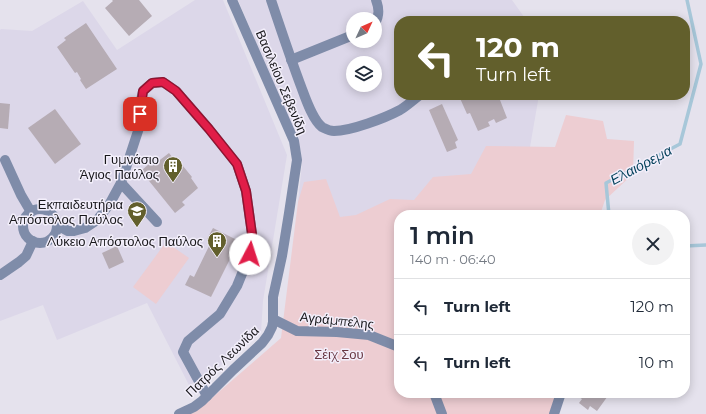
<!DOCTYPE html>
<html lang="en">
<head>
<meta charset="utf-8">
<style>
	:root { --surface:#fff; --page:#f2f2f3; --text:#1f2937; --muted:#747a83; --line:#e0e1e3 }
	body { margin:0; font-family:Montserrat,sans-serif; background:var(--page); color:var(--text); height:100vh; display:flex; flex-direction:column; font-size:15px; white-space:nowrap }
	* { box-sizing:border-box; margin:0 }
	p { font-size:13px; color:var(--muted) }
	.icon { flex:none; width:22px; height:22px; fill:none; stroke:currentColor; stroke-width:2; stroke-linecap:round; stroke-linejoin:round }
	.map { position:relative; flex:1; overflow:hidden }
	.sheet { position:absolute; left:394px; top:210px; width:296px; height:188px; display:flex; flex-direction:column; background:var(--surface); border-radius:16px; box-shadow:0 2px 10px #0003 }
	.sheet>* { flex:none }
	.guide { position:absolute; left:394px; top:16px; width:296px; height:84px; border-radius:16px; box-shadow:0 2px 10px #0003; background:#625f2c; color:#fff; overflow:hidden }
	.needle { width:26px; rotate:46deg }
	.controls { position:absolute; left:346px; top:12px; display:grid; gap:8px }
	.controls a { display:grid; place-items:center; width:36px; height:36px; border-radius:50%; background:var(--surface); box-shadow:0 2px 10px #0003; font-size:20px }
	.pin { position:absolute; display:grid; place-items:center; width:34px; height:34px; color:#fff; margin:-17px; border-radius:8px; box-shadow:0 2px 6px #0006 }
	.me { position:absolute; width:44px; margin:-22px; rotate:5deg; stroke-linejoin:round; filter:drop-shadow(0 0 3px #0008) }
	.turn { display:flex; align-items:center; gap:14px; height:84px; padding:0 16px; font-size:18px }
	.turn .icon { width:52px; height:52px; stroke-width:2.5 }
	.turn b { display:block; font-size:28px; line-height:34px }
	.round { display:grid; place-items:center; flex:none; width:42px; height:42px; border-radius:21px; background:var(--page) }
	.headline { display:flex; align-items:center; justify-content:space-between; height:68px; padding:0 16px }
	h1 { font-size:24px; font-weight:600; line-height:30px }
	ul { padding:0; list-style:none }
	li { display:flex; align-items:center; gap:12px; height:56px; padding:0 16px; border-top:1px solid var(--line) }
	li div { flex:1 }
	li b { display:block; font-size:15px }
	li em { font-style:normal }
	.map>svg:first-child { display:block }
</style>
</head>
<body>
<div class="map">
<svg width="706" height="414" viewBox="0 0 706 414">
	<rect width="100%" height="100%" fill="#e5e2ed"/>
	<g fill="#dcd7e9" fill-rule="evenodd">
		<polygon points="195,0 223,0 287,155 263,301 261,332 207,377 189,385 147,303 57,340 43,305 0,321 0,30 1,29 32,31 83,1 117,50"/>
		<path d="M238,0h274l15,21h-128v74h140l-9,52 -128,68 -63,13 -41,-26 4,-38 -1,-13 -5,-13zM353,19h22v22h-22zM353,63h22v22h-22z"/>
	</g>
	<g fill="#edcdd2">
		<polygon points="566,115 603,121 607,139 634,141 633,174 605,200 600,215 399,215 399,393 556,393 550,414 186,414 208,402 213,397 281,338 298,202 304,182 326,179 340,217 356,215 390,199 414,200 433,177 471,174 486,146 555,147"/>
		<polygon points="166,242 189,258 156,304 133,287"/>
	</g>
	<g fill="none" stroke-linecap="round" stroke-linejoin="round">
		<g stroke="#a7c7d9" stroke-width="3.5">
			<polyline points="609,215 606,183 680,144 701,64 687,0"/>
			<polyline points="685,246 706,245"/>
		</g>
	</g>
	<g fill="#b6acb4">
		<polygon points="112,0 139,0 152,16 129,36 105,8 113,1"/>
		<polygon points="86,23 117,69 86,89 80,80 81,79 77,72 75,73 57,47 66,40 64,38"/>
		<polygon points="462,95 502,95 503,99 500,100 507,118 496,123 494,119 488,122 490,126 478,131 470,113 467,114 459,96"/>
		<polygon points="0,103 10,104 8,129 0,128"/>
		<polygon points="442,104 458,140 455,142 457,148 447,152 429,110"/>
		<polygon points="55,109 81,144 55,164 28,128"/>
		<polygon points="169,153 176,162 178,160 192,177 191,178 198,188 182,202 185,205 175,213 141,171 150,163 152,166"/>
		<polygon points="213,228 239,241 211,297 185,285 190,275 194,277 211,242 207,239"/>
		<polygon points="117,246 124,262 109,269 102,253"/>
		<polygon points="573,393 610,393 597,411 590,406 588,410 579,403 582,399"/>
	</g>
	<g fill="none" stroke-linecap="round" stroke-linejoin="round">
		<g stroke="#7f8ca9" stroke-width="10">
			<path d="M271,0c10,30 20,60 31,89 4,11 11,31 20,38 4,2 7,4 12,4 17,0 51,-13 66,-21 7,-4 13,-10 20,-15"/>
			<path d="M375,23c5,-8 4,-15 1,-23"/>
			<polyline points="291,60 353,35"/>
			<polyline points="5,160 21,195 31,212"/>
			<polyline points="121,183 157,222"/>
			<circle cx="40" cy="226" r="17"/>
			<polyline points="57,225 68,231 74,231 85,228 97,220 109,205 121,183 139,128 141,100 143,91 152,83 163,82 176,91 209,129 237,164 246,191 252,234 250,254 237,286 220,314 188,341 183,352 207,396"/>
			<polyline points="0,275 19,262 26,256 33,241"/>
			<polyline points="273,319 297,331 337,332 369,335 399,347"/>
			<polyline points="434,393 442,414"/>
			<polyline points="179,414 194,407 202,401 233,370 262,343 268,335 272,327 273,322 273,297 282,256 289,213 297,160 294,141 232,0"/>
			<polyline points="554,414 561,393"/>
		</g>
	</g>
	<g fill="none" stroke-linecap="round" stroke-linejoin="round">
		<g stroke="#92132f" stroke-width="10">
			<polyline id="route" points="140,114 143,91 152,83 163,82 176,91 209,129 237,164 246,191 252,234 250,254"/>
		</g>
		<use href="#route" stroke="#e11d48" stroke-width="7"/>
	</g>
	<defs>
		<g id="building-pin" transform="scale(1)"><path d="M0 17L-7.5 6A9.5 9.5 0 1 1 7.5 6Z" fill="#625f2c" stroke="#f3effb"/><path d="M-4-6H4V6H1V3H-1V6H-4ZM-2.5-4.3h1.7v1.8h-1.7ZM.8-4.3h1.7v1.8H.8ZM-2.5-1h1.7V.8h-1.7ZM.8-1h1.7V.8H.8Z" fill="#fff"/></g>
		<g id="school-pin" transform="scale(1)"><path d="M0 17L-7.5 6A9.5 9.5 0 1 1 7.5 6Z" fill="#625f2c" stroke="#f3effb"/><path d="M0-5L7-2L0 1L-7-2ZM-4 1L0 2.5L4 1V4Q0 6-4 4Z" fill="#fff"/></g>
	</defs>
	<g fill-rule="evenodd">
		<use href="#building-pin" x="173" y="166"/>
		<use href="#school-pin" x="137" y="211"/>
		<use href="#building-pin" x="217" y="241"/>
	</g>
	<g text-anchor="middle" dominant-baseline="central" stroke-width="3" stroke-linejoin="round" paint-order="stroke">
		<g font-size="13" fill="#17161a" stroke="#f3effb">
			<text transform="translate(282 82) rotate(67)">Βασιλείου Σεβενίδη</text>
			<text transform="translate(337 320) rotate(6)">Αγράμπελης</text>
			<text transform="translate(222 361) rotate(-44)">Πατρός Λεωνίδα</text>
		</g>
		<g font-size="13" fill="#17161a" stroke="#f3effb" text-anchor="end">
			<text x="159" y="159">Γυμνάσιο<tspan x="159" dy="15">Άγιος Παύλος</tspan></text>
			<text x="123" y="204">Εκπαιδευτήρια<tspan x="123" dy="15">Απόστολος Παύλος</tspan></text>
			<text x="203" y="241">Λύκειο Απόστολος Παύλος</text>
		</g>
		<g font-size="13" fill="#693742" stroke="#f3effb">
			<text x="339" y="354">Σέιχ Σου</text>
		</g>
		<g font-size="14" font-style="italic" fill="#003f59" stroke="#f3effb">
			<text transform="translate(641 165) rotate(-28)">Ελαιόρεμα</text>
		</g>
	</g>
</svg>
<div class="controls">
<a><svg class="needle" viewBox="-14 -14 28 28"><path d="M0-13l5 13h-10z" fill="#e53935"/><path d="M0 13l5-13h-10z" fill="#747a83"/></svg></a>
<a><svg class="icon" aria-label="layers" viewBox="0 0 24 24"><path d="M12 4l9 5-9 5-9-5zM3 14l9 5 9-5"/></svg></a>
</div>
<div class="pin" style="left:140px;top:114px;background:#d93025"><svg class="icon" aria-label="arrive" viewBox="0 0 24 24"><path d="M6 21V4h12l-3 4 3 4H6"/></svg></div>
<svg class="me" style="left:250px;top:254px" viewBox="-20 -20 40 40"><circle r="19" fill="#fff"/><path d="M0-13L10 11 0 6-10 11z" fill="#e11d48"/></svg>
<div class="guide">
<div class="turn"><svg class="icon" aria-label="left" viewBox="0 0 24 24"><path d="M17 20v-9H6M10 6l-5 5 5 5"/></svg><div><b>120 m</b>Turn left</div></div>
</div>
<section class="sheet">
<div class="headline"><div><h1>1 min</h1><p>140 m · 06:40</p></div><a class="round"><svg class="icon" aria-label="close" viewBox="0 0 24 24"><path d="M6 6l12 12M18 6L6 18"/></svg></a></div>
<ul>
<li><svg class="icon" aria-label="left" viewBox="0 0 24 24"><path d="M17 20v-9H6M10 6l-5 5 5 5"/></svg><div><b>Turn left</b></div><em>120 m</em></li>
<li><svg class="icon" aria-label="left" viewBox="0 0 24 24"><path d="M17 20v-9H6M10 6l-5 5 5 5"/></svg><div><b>Turn left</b></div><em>10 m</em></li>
</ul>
</section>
</div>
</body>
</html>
